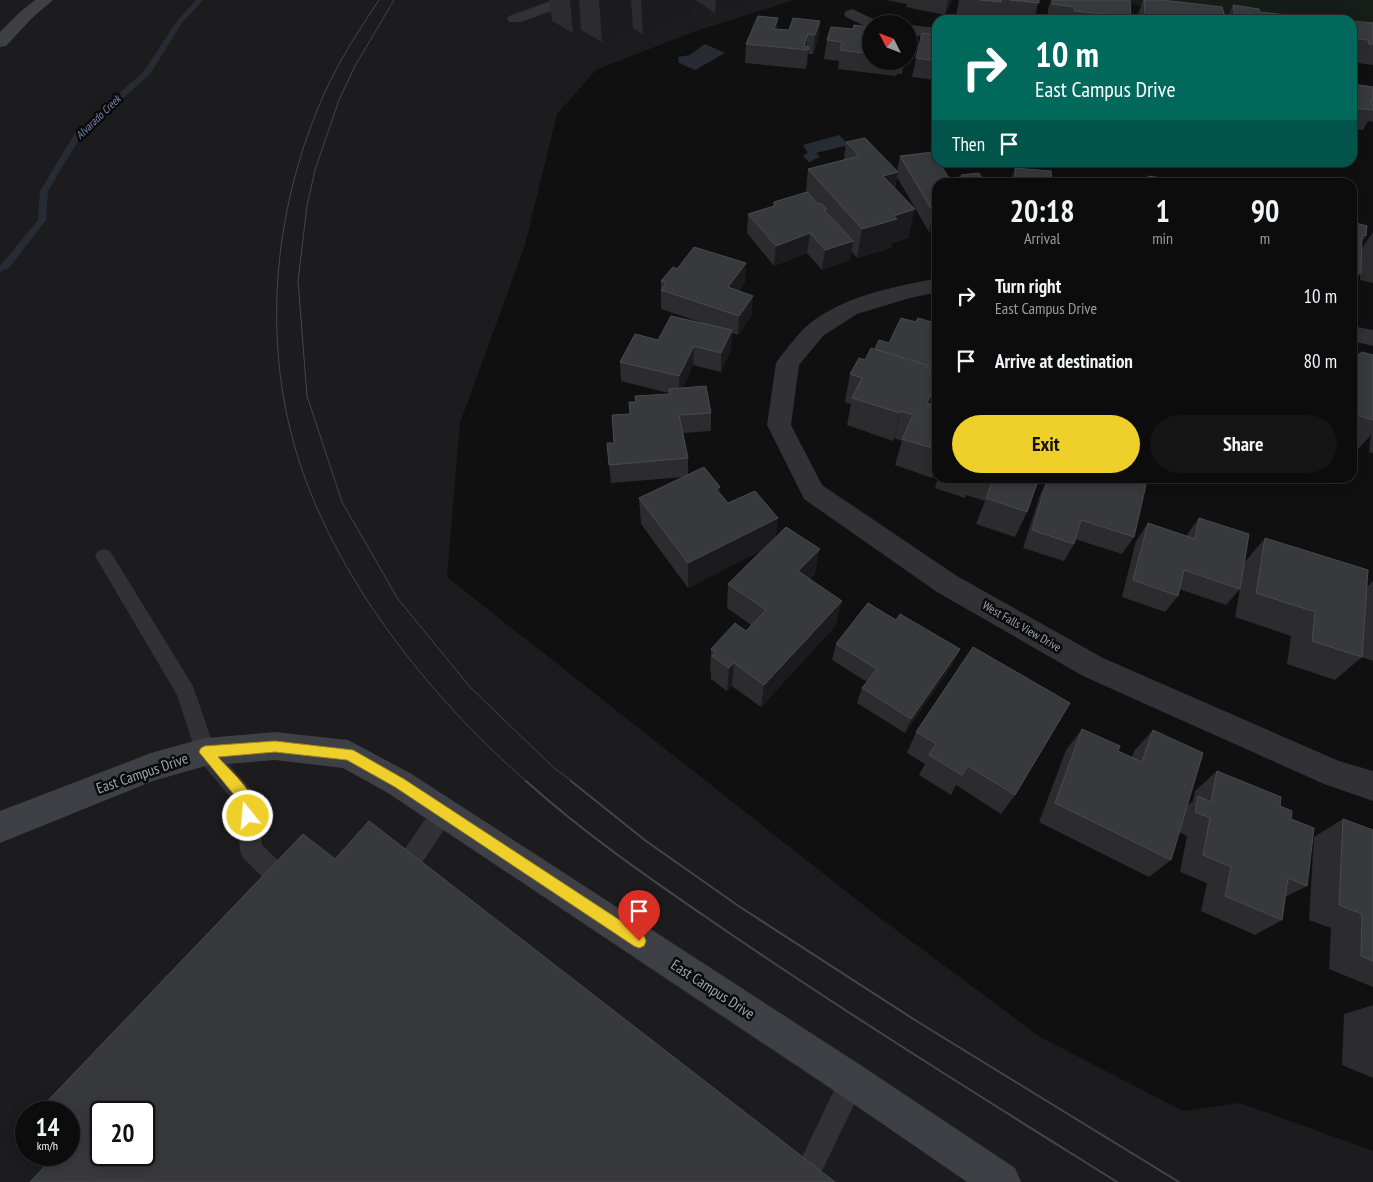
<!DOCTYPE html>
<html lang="en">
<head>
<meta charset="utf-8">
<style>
	:root { --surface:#0c0c0d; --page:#151516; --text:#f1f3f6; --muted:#9a9b9d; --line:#2c2c2e; --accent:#efcf2a }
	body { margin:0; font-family:"PT Sans Narrow",sans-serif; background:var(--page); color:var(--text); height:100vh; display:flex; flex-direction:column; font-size:19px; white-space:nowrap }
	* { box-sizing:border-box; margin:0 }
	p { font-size:16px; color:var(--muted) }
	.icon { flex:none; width:28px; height:28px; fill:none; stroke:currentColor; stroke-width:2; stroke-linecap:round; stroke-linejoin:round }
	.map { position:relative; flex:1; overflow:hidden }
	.panel { position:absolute; left:932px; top:178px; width:425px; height:305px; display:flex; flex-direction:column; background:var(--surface); border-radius:15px; box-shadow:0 2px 12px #0003,0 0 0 1px var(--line) }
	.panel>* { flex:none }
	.guide { position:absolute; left:932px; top:15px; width:425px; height:152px; border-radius:15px; box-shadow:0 2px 12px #0003,0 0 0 1px var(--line); background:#00695c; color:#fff; overflow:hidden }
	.needle { width:32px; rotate:312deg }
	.fabs { position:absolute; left:862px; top:15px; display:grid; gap:10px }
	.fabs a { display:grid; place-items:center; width:55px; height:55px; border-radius:50%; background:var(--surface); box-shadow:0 2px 12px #0003,0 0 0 1px var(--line); font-size:25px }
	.speed { position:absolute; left:15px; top:1101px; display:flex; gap:10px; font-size:25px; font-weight:700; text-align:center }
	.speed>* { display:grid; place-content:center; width:65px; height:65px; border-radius:50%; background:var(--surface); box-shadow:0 2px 12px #0003,0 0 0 1px var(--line); line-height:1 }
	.speed small { font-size:12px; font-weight:400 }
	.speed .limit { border:2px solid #111; border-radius:8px; background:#fff; color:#111 }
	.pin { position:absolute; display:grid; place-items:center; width:42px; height:42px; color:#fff; margin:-51px -21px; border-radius:50% 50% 50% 0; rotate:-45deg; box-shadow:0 0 5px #0007 }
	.pin .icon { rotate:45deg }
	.me { position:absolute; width:55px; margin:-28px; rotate:343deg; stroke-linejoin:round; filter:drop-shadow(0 0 4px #0008) }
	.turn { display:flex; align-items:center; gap:18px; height:105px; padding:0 20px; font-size:22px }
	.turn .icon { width:65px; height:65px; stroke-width:2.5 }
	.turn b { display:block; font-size:35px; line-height:42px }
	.then { display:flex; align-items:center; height:48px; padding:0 20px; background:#0003; gap:10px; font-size:19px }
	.eta { display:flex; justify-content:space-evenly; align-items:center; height:85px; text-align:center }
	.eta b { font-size:30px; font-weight:600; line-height:35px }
	.primary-button { display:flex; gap:10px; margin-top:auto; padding:10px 20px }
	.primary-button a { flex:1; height:58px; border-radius:30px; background:var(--accent); color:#111; font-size:20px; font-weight:600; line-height:58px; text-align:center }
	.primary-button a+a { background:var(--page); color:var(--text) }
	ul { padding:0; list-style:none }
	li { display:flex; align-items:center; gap:15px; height:65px; padding:0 20px }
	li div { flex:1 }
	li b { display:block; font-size:19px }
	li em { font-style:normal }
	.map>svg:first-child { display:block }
</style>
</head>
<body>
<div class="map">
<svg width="1373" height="1182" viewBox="0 0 1373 1182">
	<rect width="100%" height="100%" fill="#101011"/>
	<path fill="#1c1c1e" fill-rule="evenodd" d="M0,0h794l-101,32 -97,38 -39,44 -32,131 -65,178 -13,154 429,338 164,122 143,74 57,-8 133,48v31h-1373zM26,1112h43v43h-43zM101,1112h43v43h-43z"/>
	<polygon fill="#161c18" points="1094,0 1373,0 1373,30 1353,28 1352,20 1271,20"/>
	<g fill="#272c34">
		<polygon points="705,44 725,53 695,70 679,63 678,57 690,55"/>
		<polygon points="839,135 849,145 816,153 820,157 809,162 803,156 808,153 803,145"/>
	</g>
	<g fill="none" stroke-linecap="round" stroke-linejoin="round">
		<polygon fill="#272c34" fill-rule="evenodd" points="196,0 203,0 182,23 150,74 81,136 48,191 46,220 9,268 0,272 0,266 38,220 40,191 75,133 144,71 177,21"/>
		<g fill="#313136" fill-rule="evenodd">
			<polygon points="104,549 110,551 193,686 214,747 254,793 257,800 262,845 296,878 299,886 296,894 288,897 280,894 243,858 240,850 236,804 198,759 177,695 95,556 98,551"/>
			<polygon points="443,802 451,805 454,812 451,819 418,869 410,872 402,869 399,861 402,853 435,805"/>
			<polygon points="852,1068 861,1072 865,1081 861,1090 817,1181 799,1181 795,1172 799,1163 843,1072"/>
		</g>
		<g fill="#313136" fill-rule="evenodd">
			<polygon points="553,0 576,0 574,3 521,22 509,22 507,19 509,16"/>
			<polygon points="852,9 878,21 880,24 871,24 871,29 846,17 844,14 846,11"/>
			<polygon points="909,25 938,28 938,38 909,35"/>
			<path d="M938,278v14l-28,6 -53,16 -34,22 -24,29 -8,60 31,60 135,91 146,82 236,103 34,10v30l-49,-17 -241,-108 -146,-84 -133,-93 -37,-74 9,-62 4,-6c9,-10 17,-23 28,-32 35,-29 85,-38 130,-47z"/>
			<polygon points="1352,326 1373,330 1373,346 1352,341"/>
		</g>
		<g fill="#3f4046" fill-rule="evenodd">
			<polygon points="35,0 53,0 32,18 6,46 0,47 0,32 20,12"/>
			<polygon points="275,732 348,740 410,773 865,1068 1015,1168 1021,1182 967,1182 839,1094 388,793 343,768 275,760 205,766 153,781 0,843 0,811 151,753 205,738"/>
		</g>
		<g stroke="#44444b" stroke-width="1">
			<path d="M379,0c-20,30 -39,59 -54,92 -50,111 -64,241 -29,359 38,127 133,245 231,331"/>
			<polyline points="394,0 355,66 339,100 315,170 307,206 298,281 307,396 342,502 398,599 470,687 554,768 573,782"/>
		</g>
		<g stroke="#44444b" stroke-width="2">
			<path d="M526,781c60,54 126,99 193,145 130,89 264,172 398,256"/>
			<polyline points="571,781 646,841 740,907 918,1022 1179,1182"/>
		</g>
	</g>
	<g fill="#2c2c2f">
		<polygon points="549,0 694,0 693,11 643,34 633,28 602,42 581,30 573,33 552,21"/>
		<polygon points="695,0 751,0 715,13"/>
		<polygon points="887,0 952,0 945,15 906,7 907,4"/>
		<polygon points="959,0 1039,0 1034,20 1014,20 997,18 996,20 986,20 956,16"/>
		<polygon points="1051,0 1129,0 1131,17 1130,20 1047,20 1048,10"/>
		<polygon points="1143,0 1162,0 1226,20 1137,20 1137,17"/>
		<polygon points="1233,5 1260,12 1315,20 1226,20"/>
		<polygon points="820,21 818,40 813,54 808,54 807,66 806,69 745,63 746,44 778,30 789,30"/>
		<polygon points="1352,21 1373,23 1373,65 1358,63 1357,59 1352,59"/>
		<polygon points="871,27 871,61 905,61 902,74 897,74 896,76 838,69 839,61 824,59 827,40 853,29"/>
		<polygon points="938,35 938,84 934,84 935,80 912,77 916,58"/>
		<polygon points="1352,84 1373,87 1373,122 1368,121 1363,130 1352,129"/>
		<polygon points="846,142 897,171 900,156 949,178 961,177 961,175 979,173 938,231 929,232 897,177 895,188 908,238 892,243 891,248 857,258 851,251 850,260 822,270 807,253 774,266 747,233 748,214 774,206 806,192 808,169 844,160"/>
		<polygon points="1015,168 1052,180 1086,182 1010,182"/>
		<polygon points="1352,222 1366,236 1362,242 1362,248 1373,232 1373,283 1360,280 1360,274 1352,285"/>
		<polygon points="746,263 745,283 739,291 752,315 738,335 732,333 731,349 721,372 693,365 683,387 711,413 711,431 683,433 688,458 688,474 720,493 728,503 776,537 815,574 810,579 836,625 761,707 732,686 727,691 711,679 711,672 710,672 711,649 746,631 751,625 727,608 728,584 762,550 688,588 641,524 639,498 683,477 611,483 607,443 614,443 630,414 629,402 636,402 669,394 669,393 621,381 620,362 658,340 700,322 661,309 661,281 677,269"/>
		<polygon points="916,322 938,324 938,389 936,389 931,404 938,406 938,465 932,478 895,465 902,441 894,438 893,441 847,425 851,404 845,402 850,374 875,349 889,343"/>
		<polygon points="1352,353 1358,355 1373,355 1373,453 1369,452 1371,435 1358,449 1352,448"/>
		<polygon points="938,478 1039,478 1027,512 1015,537 976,524 985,501 966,495 965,498 935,488"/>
		<polygon points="1048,478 1134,537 1122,554 1075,539 1074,544 1064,561 1023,548 1040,495"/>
		<polygon points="1199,518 1244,563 1265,538 1366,588 1373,581 1373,661 1362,657 1335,680 1287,664 1291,636 1235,617 1240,589 1226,605 1179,589 1178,596 1165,612 1122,597 1136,541 1148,523 1186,536"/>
		<polygon points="896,620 960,649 952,665 905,733 857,703 862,688 867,682 832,660 836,644"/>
		<polygon points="1082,729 1118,751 1132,757 1134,751 1153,730 1187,806 1193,801 1195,791 1217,771 1280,806 1291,819 1307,886 1285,897 1282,920 1255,935 1201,911 1207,883 1180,872 1187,836 1179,832 1171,860 1149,877 1039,822 1066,750"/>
		<polygon points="916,732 1015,795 1001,814 956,785 951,795 919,775 925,764 907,753"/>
		<polygon points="1343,819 1373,830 1373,987 1329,969 1331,928 1309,920 1314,837"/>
		<polygon points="1373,1005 1373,1078 1342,1065 1344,1014"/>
	</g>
	<g fill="#1b1b1d">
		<polygon points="570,0 579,0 581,30 573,33"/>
		<polygon points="599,0 631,0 633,28 602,42"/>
		<polygon points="641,0 694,0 693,11 643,34"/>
		<polygon points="716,0 751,0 715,13"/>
		<polygon points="948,0 952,0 945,15"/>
		<polygon points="778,18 777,37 774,29"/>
		<polygon points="820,21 818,40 813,54 815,35"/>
		<polygon points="808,34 806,50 804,46"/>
		<polygon points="809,47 807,66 806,69 808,50"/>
		<polygon points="904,61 905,61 902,74"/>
		<polygon points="898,172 892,200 883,176"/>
		<polygon points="915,209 908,238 892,243 891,248 857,258 862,229 894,216"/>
		<polygon points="933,212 938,212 938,231 929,232"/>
		<polygon points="810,233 807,253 774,266 776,246"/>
		<polygon points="853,241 850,260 822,270 825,250"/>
		<polygon points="746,263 745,283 727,307 728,287"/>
		<polygon points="753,296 752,315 738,335 739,316"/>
		<polygon points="732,330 731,349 721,372 721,353"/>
		<polygon points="694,346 693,365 679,395 679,376"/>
		<polygon points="938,379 938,384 933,399 919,430 927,403"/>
		<polygon points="901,411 894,438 893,441 900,413"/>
		<polygon points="938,461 938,465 932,478"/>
		<polygon points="720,487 719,513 716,489"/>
		<polygon points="778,518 775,544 688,588 688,563"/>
		<polygon points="820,549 815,574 794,596 798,571"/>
		<polygon points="842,601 836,625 761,707 764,685"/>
		<polygon points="960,649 952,665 905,733 911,719"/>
		<polygon points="734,663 732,686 727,691 729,668"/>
	</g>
	<g fill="#38393d" stroke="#49494f" fill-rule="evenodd">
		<polygon points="980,0 1001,0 1001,2"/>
		<polygon points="1010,0 1039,0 1039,3"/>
		<polygon points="1053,0 1130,0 1131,17 1074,11 1074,7 1052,4"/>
		<polygon points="1144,0 1162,0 1222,7 1226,20 1184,20 1145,15"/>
		<polygon points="1233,5 1259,9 1260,12 1315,18 1315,20 1236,20"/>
		<polygon points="758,16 778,18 774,29 789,30 793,18 820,21 815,35 808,34 804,46 809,47 808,50 746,44"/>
		<polygon points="1323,18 1343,20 1324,20"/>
		<polygon points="1352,21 1373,23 1373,44 1369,44 1368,40 1352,38"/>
		<polygon points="854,25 871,27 871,54 840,50 842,42 827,40 831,27 853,29"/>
		<polygon points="909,32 912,32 909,43"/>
		<polygon points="922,33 938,35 938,61 916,58"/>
		<polygon points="1352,84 1373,87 1373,101 1371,101 1373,106 1373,110 1352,108"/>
		<polygon points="865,138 898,172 883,176 915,209 894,216 897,219 862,229 808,169 859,156 846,142"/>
		<polygon points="933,152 938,160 938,162 939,162 949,178 962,177 961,175 979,173 985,182 938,182 938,212 933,212 900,156"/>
		<polygon points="1015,168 1051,171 1052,180 1086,182 1016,182"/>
		<polygon points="1148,176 1183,181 1183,182 1148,182"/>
		<polygon points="1111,179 1134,182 1111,182"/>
		<polygon points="807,192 818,204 821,203 827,209 824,210 853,241 825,250 810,233 776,246 748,214 774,206 774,202"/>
		<polygon points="1352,222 1367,226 1366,236 1362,235 1361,273 1352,271"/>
		<polygon points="694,247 746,263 728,287 753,296 739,316 661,290 666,283 661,281 673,267 677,269"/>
		<polygon points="671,316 732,330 721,353 694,346 679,376 620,362 635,334 658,340"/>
		<polygon points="901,318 916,322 918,318 938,324 938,369 875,349 879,340 889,343"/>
		<polygon points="871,348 927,365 926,367 938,371 938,379 927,403 938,406 938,450 902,439 913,415 901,411 900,413 852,398 862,378 850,374 859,358 865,360"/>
		<polygon points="1362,352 1373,355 1373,420 1352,414 1352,353 1358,355"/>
		<polygon points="706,386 711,413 679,415 688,458 609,465 607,443 614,443 612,415 630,414 629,402 636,402 635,396 670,394 669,389"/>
		<polygon points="704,467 720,487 716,489 728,503 755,491 778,518 688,563 639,498"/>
		<polygon points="994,478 1039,478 1027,512 986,498"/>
		<polygon points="1048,478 1120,478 1146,485 1134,537 1081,520 1074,544 1032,530"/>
		<polygon points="1199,518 1249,534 1240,589 1184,570 1178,596 1133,580 1148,523 1195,539"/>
		<polygon points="786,527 820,549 798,571 842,601 764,685 734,663 729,668 712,656 716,652 711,649 735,623 746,631 766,610 728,584"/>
		<polygon points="1265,538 1368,570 1362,657 1312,641 1315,612 1256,593"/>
		<polygon points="868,603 896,620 900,614 960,649 911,719 862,688 877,669 836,644"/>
		<polygon points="973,647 1070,703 1015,795 968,766 962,775 929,755 936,744 916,732"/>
		<polygon points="1082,729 1120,746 1118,751 1142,762 1153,730 1203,753 1171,860 1055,803"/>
		<polygon points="1217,771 1281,797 1280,806 1292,811 1291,819 1314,828 1307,886 1288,878 1282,920 1225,896 1231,867 1203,855 1210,818 1195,812 1198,796 1211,802"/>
		<polygon points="1343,819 1373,830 1373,961 1361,956 1362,914 1339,905"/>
		<path d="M369,821l466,361h-805l18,-19 -7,-8h28v-43h-32l266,-278 32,25zM101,1112h43v43h-43z"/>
		<polygon points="26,1124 26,1139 19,1131"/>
	</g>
	<path fill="#efcf2a" stroke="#9b871b" d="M275,741l78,9 51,29 240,157 2,5 -2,5 -5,2 -5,-2 -239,-159 -48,-27 -72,-8 -57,5c14,16 45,40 35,64l-5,2 -5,-2 -3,-19 -41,-50 2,-4 4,-2z"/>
	<g text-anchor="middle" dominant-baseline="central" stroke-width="5" stroke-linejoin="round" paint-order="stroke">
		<g font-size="11" font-style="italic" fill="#788bae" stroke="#0b0b0c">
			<text transform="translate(98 117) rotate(-44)">Alvarado Creek</text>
		</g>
		<g font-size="12" fill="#a1a3b2" stroke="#0b0b0c">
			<text transform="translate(1022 626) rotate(30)">West Falls View Drive</text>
		</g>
		<g font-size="15" fill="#a1a3b2" stroke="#0b0b0c">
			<text transform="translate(142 773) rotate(-19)">East Campus Drive</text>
			<text transform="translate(713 989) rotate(33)">East Campus Drive</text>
		</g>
	</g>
</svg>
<div class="fabs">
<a><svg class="needle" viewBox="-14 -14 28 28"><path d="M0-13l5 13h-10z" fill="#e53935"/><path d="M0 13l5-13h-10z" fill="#9a9b9d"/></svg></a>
</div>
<div class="speed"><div>14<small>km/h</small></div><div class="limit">20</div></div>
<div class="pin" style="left:639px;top:941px;background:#d93025"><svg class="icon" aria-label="arrive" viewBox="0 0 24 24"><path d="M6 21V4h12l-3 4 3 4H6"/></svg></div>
<svg class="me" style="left:248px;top:816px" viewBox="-20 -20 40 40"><circle r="17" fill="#efcf2a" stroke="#fff" stroke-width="3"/><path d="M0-11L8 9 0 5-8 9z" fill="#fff"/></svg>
<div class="guide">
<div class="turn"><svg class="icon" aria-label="right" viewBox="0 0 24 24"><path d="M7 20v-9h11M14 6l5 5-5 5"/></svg><div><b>10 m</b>East Campus Drive</div></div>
<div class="then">Then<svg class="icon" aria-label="arrive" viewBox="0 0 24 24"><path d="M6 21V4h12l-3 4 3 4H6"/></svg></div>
</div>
<section class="panel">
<div class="eta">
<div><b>20:18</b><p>Arrival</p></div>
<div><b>1</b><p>min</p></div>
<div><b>90</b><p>m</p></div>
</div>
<ul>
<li><svg class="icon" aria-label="right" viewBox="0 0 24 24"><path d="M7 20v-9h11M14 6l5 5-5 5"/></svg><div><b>Turn right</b><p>East Campus Drive</p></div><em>10 m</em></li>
<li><svg class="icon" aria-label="arrive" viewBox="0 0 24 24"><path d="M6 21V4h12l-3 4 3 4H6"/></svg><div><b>Arrive at destination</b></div><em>80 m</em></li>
</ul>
<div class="primary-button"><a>Exit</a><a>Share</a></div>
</section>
</div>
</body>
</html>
